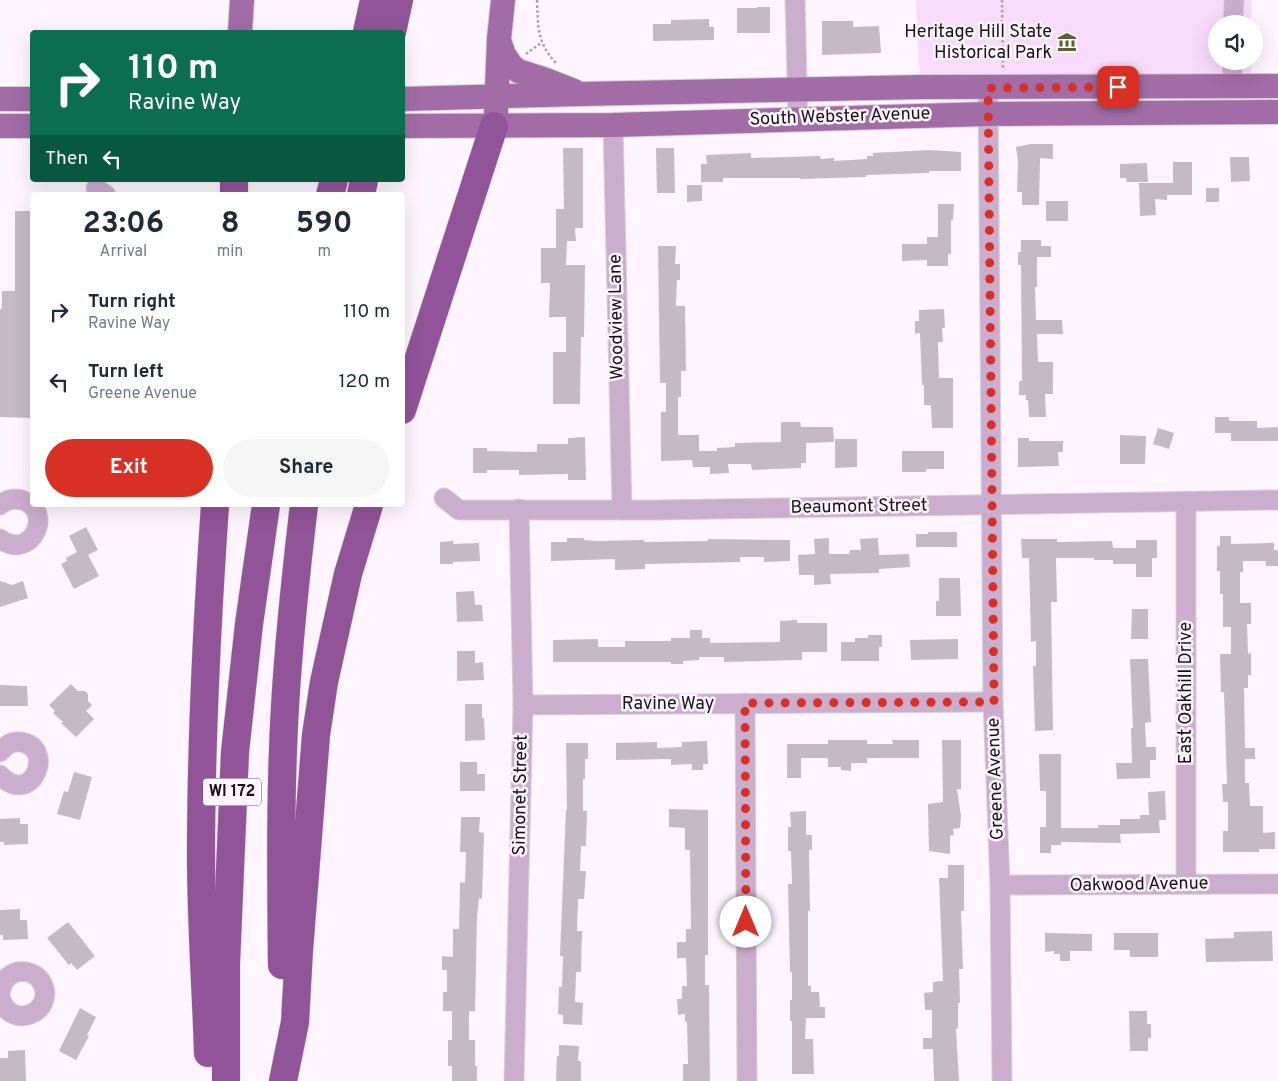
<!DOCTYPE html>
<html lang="en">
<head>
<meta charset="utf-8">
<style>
	:root { --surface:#fff; --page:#f6f6f7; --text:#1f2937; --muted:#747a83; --accent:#d93025 }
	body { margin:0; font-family:Overpass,sans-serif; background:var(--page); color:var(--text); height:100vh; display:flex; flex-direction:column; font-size:19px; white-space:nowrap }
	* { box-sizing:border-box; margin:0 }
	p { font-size:16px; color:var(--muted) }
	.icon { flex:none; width:28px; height:28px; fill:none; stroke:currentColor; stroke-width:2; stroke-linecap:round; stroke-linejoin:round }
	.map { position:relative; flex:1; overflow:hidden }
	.side { position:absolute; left:30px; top:192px; width:375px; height:315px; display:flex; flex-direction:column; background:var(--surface); border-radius:5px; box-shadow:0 5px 20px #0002 }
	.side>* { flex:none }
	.guide { position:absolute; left:30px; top:30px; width:375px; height:152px; border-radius:5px; box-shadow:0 5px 20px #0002; background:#0b6e4f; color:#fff; overflow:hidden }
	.tools { position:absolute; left:1208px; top:15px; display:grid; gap:10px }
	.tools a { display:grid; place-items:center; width:55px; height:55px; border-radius:50%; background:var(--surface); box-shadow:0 5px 20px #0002; font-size:25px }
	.pin { position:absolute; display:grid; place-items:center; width:42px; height:42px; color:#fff; margin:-21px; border-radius:10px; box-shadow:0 2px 8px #0006 }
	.me { position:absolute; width:55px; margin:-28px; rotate:0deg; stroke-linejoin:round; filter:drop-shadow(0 0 4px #0008) }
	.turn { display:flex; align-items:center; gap:18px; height:105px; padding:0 15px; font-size:22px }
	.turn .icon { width:65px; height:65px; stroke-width:2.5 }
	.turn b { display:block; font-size:35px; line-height:42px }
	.then { display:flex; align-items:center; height:48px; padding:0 15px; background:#0003; gap:10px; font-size:19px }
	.eta { display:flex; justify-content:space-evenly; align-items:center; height:85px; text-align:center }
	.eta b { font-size:30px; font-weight:700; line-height:35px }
	.action { display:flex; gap:10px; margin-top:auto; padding:10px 15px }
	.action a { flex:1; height:58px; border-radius:30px; background:var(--accent); color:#fff; font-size:20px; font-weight:700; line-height:58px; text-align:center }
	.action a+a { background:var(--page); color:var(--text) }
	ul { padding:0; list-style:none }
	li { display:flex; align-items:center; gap:15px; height:70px; padding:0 15px }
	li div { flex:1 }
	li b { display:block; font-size:19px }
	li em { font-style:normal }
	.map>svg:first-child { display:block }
</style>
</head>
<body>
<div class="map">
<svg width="1278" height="1081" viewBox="0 0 1278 1081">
	<rect width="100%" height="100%" fill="#fef5fe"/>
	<polygon fill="#f8dafa" points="916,0 1251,0 1251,24 1216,24 1216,61 1251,61 1252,86 920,81"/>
	<g fill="#c4bac4">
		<polygon points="757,7 770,7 770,33 737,33 737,8 757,8"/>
		<polygon points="709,19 709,27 714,27 714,40 653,41 653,24 671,24 671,20"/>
		<polygon points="822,21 853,21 853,27 879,26 881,53 822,55"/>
		<polygon points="1031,144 1053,144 1053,159 1040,158 1039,205 1022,205 1022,192 1017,192 1018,162 1016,147"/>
		<polygon points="563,148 583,148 583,228 575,228 576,241 567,241 566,265 585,265 584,337 581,337 580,404 553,404 553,352 566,352 566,317 549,317 550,283 541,283 541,248 556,248 556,209 564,209"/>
		<polygon points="656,148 674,148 675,193 657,193"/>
		<polygon points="929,150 961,152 961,171 929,171 929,173 866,175 866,177 800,179 800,178 723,178 723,182 701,182 701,164 707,164 706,155 751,153 751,158 820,156 821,159 834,158 834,161 867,159 867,156 873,156 873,153"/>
		<polygon points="1230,157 1249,157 1250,181 1231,182"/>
		<polygon points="1173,162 1192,162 1192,195 1167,195 1167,200 1155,199 1156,215 1140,216 1139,183 1173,183"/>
		<polygon points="1147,163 1148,182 1127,182 1126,178 1120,178 1120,164"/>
		<polygon points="687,185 702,185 702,201 687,202"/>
		<rect x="1206" y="188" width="13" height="14"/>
		<rect x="1046" y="201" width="22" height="20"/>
		<polygon points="938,204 954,204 953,220 951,220 951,254 948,254 948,266 927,266 927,260 902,261 902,244 927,244 927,237 938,237"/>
		<polygon points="15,211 32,211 32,418 0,417 0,310 2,308 2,291 15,291"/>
		<polygon points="1021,240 1041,240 1041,246 1051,246 1051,257 1037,257 1037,287 1035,287 1036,320 1062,320 1063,334 1037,334 1038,362 1053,362 1053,394 1045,394 1046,417 1029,417 1028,400 1026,400 1026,395 1019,395 1019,381 1022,381 1021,265 1018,265 1018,252 1021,252"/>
		<polygon points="658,246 676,246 675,264 680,264 680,280 677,280 676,306 685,306 686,371 681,371 681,397 678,397 678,435 699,435 699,451 717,451 717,448 735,447 735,443 781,442 781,422 800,422 801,427 833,427 834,442 806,443 806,463 801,463 801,468 752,470 751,464 728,464 729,473 710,474 710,467 693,467 692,460 661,461 661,412 666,412 666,383 660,383"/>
		<polygon points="944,309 945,328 942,328 943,342 938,342 939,378 953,378 953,428 932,428 931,405 924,405 924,385 922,385 920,333 915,334 915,321 919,321 919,310"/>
		<polygon points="1215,417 1229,417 1229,421 1257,421 1257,428 1278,427 1278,441 1231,441 1231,433 1215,433"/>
		<polygon points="1158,428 1174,433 1169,449 1153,444"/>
		<polygon points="1120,435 1146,436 1145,464 1120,464"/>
		<polygon points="585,437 586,480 568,480 568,474 519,475 519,470 487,470 487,473 473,473 473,448 487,448 487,451 537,452 537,444 568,444 568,438"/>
		<polygon points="1018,438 1029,438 1029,441 1063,441 1063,452 1058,452 1059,466 1018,467"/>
		<polygon points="835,439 857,439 857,467 835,468"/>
		<polygon points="902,451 944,451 944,469 926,469 926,472 902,472"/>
		<polygon points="86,527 98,550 88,555 99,576 74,589 61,564 67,561 66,558 77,552 69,536"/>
		<polygon points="928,532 957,532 957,547 916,547 916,534 928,534"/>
		<polygon points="1220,536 1231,536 1231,544 1274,543 1274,550 1278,550 1278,566 1266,566 1266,561 1243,561 1243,572 1240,572 1240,603 1251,603 1251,624 1247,624 1248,654 1251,653 1251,675 1248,675 1248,688 1244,688 1245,748 1255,748 1255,759 1245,759 1245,783 1249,783 1250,806 1263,806 1263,833 1275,832 1275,849 1259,849 1259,852 1223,852 1223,831 1228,831 1228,802 1223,802 1222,784 1227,784 1224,692 1221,692 1220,654 1231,654 1231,627 1223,627 1223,594 1220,594 1220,571 1217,571 1217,546 1220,546"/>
		<polygon points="567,538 584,538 584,540 597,541 644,540 644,542 708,541 708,539 790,540 790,561 764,562 764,557 740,557 740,562 645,564 645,569 615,570 615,559 551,561 551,542 567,542"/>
		<polygon points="829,538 829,554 849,554 850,550 861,550 860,539 878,538 879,555 909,554 910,567 879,569 879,573 830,574 831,584 814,585 814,575 799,575 798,555 815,554 814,539"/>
		<polygon points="1021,539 1057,539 1057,542 1112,541 1113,548 1136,548 1136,540 1157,540 1157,558 1152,558 1152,577 1136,577 1136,564 1113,564 1113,560 1094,560 1094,558 1056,558 1057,602 1051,602 1053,730 1035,731 1033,666 1036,666 1036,641 1031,642 1029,558 1022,558"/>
		<polygon points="453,541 453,544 479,543 480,561 453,562 453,564 440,564 440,542"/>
		<polygon points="939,578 960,578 961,616 936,616 936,601 939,601"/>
		<polygon points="0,581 12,585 23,581 28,598 0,607"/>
		<polygon points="474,591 475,605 482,605 483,621 457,622 456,592"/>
		<polygon points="1132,609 1148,609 1148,639 1131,639"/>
		<polygon points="797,620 797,623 827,623 827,652 802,652 802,660 724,662 724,657 699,657 699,660 683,661 683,664 671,664 671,662 553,662 553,640 598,639 598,647 625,647 625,641 671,641 671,638 690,638 690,630 702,630 702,638 710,638 710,643 780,642 780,621"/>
		<polygon points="868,635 882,635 882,647 879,647 879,661 841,661 841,642 855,642 855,638 868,638"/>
		<polygon points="958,639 958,659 911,660 910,640"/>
		<polygon points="457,651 475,651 475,663 483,662 484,680 457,681"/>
		<polygon points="1130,659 1148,659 1151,722 1145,723 1146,747 1156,747 1156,760 1150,760 1150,778 1117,779 1116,763 1132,763 1131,728 1133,728"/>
		<polygon points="71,684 78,691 85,691 88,694 88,701 92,705 86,711 94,719 76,737 61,723 63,722 53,713 55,711 49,705"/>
		<polygon points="0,685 27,686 28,706 0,706"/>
		<polygon points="465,704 482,704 482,718 484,718 485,740 465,741"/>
		<polygon points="828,740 867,740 867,744 893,744 892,740 919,740 919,758 867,758 867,763 851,763 851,771 841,770 841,767 828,767 828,758 801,758 801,778 787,778 787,744 828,744"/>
		<polygon points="942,740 961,740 961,789 957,789 961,816 960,828 953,829 954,835 950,836 950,854 929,851 928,804 943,802"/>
		<polygon points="707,741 708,764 703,764 703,770 692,770 692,764 671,765 671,759 616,760 616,743 657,742 657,748 682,747 682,742"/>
		<polygon points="566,743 588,743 588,759 585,759 585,779 583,779 583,811 587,811 586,846 581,846 580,871 586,871 584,899 578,899 577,931 582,931 581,972 576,972 575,1002 583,1003 582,1025 563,1024 563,1015 558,1014 559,987 562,987 563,956 560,956 561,930 566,810 567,810"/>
		<polygon points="1039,754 1061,754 1061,828 1098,828 1098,825 1120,825 1120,819 1140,819 1140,815 1149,815 1148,792 1165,791 1166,820 1159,820 1160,833 1120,834 1121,843 1061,842 1061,845 1051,845 1051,853 1040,853 1040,827 1046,827 1046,791 1040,791"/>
		<polygon points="460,762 477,762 477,774 485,774 485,791 460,791"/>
		<polygon points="74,772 92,777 80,820 57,814 64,791 68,792"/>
		<polygon points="669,809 708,810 708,955 705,955 705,985 709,985 710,1081 683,1081 683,1064 688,1064 687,1022 685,1022 685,1014 678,1015 677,999 682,999 682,986 687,986 686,958 677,958 677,942 686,942 686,929 691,929 690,850 685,850 685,828 669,827"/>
		<polygon points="806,811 806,835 812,835 812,850 809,850 810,911 808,911 808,986 811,986 811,992 819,992 820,1007 825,1007 825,1018 806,1018 805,1039 813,1039 814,1074 792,1074 792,1021 790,1021 790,1000 792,1000 792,972 790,972 788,884 792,884 791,851 788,851 788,827 791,827 790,812"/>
		<polygon points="461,817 480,817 479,832 484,833 482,899 479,898 477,917 475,1011 469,1011 469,1040 475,1040 475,1066 477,1066 477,1081 452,1081 452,1066 448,1066 448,1040 452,1040 452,1011 443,1011 443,992 447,992 447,970 442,970 442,956 453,957 453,929 459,929 460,882 465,883 466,852 460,852"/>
		<polygon points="20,818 20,824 28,824 28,844 4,845 4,842 0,842 0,819"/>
		<polygon points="948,865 964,865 964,911 961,911 963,969 959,969 960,1003 958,1003 958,1028 956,1029 959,1081 934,1081 933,1049 923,1049 923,1038 932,1038 932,1010 925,1010 924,993 933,992 933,982 943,981 939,878 948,878"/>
		<polygon points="20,909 20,920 27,920 28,939 3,940 3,935 0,935 0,910"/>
		<polygon points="68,922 95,956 77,970 71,963 69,965 47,938"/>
		<polygon points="1272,931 1273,961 1206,962 1205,939 1234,938 1234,932"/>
		<polygon points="1045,933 1092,934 1092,951 1070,951 1070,961 1060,961 1060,954 1054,954 1054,951 1045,952"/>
		<polygon points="1114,933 1158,933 1158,957 1130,957 1130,950 1114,950"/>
		<polygon points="80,1008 96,1017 87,1035 89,1036 76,1060 59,1051"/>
		<polygon points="1129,1011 1147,1011 1147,1024 1151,1024 1151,1038 1148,1038 1148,1051 1130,1051"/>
		<polygon points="559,1045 579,1046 578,1061 581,1061 581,1081 556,1081 557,1056 559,1056"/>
		<polygon points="25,1050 26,1081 0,1081 0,1058 8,1058 8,1051"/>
	</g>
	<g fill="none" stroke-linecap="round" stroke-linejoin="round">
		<g stroke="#d9d1d9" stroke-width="21">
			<g id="minor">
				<polyline points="795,0 798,118"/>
				<polyline points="1233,24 1234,0"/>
				<polyline points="1232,61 1233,86"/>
				<polyline points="988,88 993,702 1000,885 1002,1081"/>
				<polyline points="613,125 622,510"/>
				<polyline points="96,188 106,195"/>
				<polyline points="444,498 459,510 655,510 1278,500"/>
				<polyline points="1186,501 1186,884"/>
				<path d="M0,505c6,-5 14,-7 22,-5 33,10 10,62 -22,39"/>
				<polyline points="745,703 747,1081"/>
				<polyline points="523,705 993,702"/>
				<path d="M0,752c5,-6 12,-11 20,-10 37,4 12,67 -20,33"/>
				<polyline points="1000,885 1278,884"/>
				<path d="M0,993c2,-13 12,-24 27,-21 6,1 12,5 15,11 15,29 -33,50 -42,13"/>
				<polyline points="514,1081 523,705 519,509"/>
			</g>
		</g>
		<g stroke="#d9d1d9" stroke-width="26">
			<g id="major">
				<polyline points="240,32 242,0"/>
				<polyline points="499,40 504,55 511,65 518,71 546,80 574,91"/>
				<polyline points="0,99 32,99"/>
				<polyline points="402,99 580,94 922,87 1278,86"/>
				<polyline points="496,112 499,39 503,0"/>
				<polyline points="0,126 32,126"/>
				<polyline points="402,126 613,125 987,114 1278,112"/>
			</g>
		</g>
		<g stroke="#d9d1d9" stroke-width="29">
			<g id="highway">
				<polyline points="367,32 374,0"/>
				<polyline points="392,32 399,0"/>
				<polyline points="234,195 234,180"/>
				<polyline points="330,195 334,180"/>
				<polyline points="361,195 364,180"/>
				<polyline points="402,410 494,126"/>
				<path d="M282,965c-1,-87 -2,-173 3,-259 4,-67 11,-134 19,-201"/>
				<path d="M208,1053c-2,-65 -7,-131 -7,-197 0,-117 6,-234 14,-351"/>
				<polyline points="226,1081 226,964 235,752 249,624 266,505"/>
				<polyline points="283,1081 295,1022 299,950 316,735 324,682 348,574 369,505"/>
			</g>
		</g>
		<g stroke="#a8a1a8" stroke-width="2.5" stroke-dasharray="2.5 2.5" stroke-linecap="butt">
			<path d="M537,0c1,26 0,43 19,63"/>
			<polyline points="1002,0 1003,68"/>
			<polyline points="526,54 541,43"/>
		</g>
		<use href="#minor" stroke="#cbadcd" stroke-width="19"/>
		<use href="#major" stroke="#a26ca6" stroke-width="24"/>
		<use href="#highway" stroke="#925498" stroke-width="28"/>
	</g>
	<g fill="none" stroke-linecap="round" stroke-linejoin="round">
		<polyline stroke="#d93025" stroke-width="9" stroke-dasharray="0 16.2" points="746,922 745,703 994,702 988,88 1118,87"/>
	</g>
	<defs>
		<g id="museum-bare" transform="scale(1.5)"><path d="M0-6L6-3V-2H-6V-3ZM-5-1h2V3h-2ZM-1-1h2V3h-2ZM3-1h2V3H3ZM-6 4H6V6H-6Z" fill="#5a5f2d" stroke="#fef5fe" stroke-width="2.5" paint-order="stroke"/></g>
	</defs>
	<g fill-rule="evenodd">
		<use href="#museum-bare" x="1067" y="42"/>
	</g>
	<g text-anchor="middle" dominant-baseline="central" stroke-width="5" stroke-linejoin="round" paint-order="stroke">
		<rect fill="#fef5fe" stroke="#5c565c" stroke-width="1" x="203" y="778.5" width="58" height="27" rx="4"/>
		<g font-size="16" font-weight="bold" fill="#161216">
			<text x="232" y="792">WI 172</text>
		</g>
		<g font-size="18" fill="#161216" stroke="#fef5fe" text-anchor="end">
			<text x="1052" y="32">Heritage Hill State<tspan x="1052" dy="21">Historical Park</tspan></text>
		</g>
		<g font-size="18" fill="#161216" stroke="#fef5fe">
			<text transform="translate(840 117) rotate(-2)">South Webster Avenue</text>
			<text transform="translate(617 317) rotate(-91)">Woodview Lane</text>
			<text transform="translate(859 507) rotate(-1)">Beaumont Street</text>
			<text transform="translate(1186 693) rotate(-90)">East Oakhill Drive</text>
			<text x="668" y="704">Ravine Way</text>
			<text transform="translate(996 779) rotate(-92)">Greene Avenue</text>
			<text transform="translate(521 795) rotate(-89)">Simonet Street</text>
			<text transform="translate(1139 885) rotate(-1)">Oakwood Avenue</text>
		</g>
	</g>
</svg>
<div class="tools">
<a><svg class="icon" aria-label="sound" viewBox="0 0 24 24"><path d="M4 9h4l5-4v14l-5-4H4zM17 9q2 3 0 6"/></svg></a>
</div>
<div class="pin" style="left:1118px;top:87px;background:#d93025"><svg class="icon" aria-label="arrive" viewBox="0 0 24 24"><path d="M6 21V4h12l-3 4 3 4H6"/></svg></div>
<svg class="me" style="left:746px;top:922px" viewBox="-20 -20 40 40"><circle r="19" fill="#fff"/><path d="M0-13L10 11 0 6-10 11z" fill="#d93025"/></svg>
<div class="guide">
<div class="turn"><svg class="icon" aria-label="right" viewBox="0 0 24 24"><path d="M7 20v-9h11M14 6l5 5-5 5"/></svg><div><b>110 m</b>Ravine Way</div></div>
<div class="then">Then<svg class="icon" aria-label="left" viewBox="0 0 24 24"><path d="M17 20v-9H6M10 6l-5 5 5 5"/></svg></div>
</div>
<section class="side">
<div class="eta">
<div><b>23:06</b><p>Arrival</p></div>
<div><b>8</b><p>min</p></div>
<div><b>590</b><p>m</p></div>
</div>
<ul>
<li><svg class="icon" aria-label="right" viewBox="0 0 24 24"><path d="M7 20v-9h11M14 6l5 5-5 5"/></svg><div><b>Turn right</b><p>Ravine Way</p></div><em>110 m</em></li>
<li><svg class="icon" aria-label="left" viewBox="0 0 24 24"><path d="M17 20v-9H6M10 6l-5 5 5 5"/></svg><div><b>Turn left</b><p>Greene Avenue</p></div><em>120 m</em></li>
</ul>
<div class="action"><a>Exit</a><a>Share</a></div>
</section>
</div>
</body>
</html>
